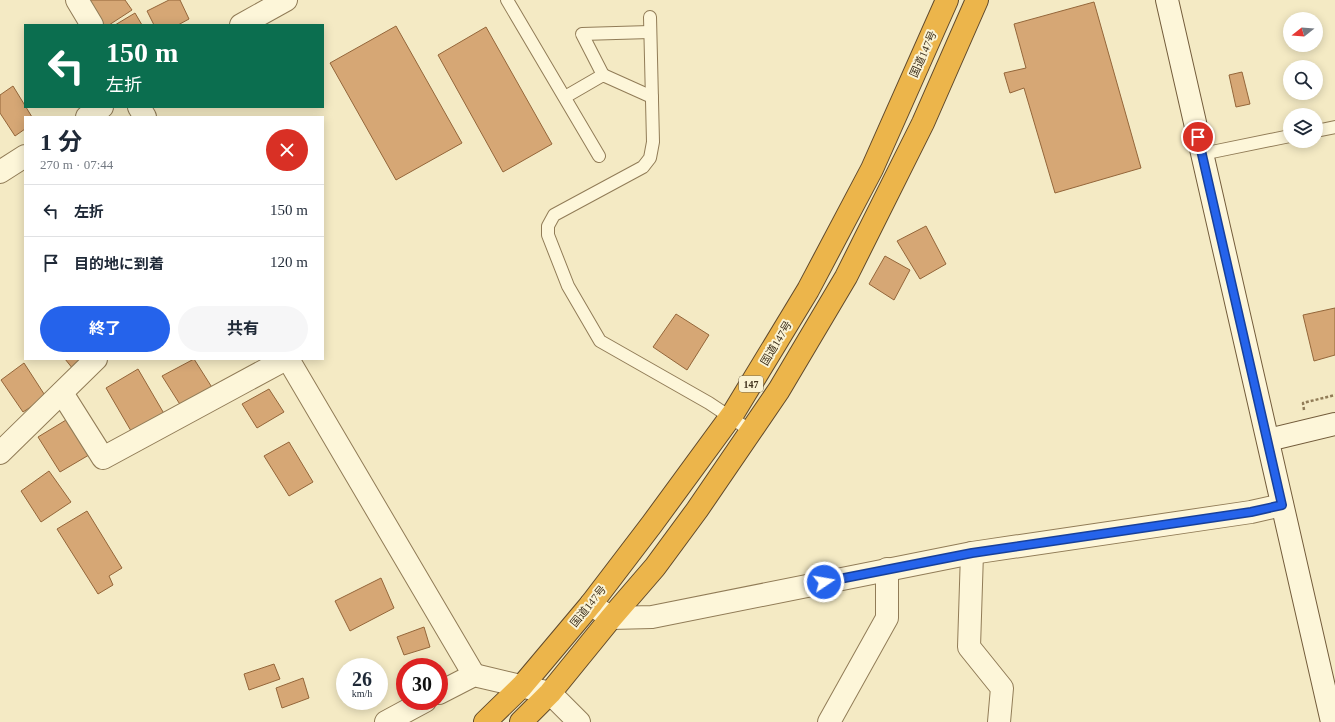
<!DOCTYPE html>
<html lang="ja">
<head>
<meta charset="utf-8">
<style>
	:root { --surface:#fff; --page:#f6f6f7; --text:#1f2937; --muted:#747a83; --line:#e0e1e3; --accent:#2563eb }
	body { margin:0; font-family:"Times New Roman","Noto Sans JP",serif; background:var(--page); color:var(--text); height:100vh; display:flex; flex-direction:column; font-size:15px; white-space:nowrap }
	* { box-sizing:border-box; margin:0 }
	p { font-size:13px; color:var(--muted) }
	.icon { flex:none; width:22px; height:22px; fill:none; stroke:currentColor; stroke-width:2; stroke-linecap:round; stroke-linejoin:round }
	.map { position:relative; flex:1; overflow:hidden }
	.sheet { position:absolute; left:24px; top:116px; width:300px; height:244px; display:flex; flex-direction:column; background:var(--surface); border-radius:0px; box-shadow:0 2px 10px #0003 }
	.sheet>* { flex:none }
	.guide { position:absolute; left:24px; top:24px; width:300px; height:84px; border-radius:0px; box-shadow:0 2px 10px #0003; background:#0b6e4f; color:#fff; overflow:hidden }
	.needle { width:26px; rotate:253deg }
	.fabs { position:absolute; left:1283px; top:12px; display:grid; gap:8px }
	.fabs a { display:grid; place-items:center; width:40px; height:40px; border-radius:50%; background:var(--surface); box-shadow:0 2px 10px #0003; font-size:20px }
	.speed { position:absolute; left:336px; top:658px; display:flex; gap:8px; font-size:20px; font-weight:700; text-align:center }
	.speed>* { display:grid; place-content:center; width:52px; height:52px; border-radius:50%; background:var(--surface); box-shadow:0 2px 10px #0003; line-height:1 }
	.speed small { font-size:10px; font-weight:400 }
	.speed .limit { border:6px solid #d22; background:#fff; color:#111 }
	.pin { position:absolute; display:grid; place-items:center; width:34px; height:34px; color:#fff; margin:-17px; border:2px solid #fff; border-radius:50%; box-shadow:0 1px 4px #0007 }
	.me { position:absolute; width:44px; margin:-22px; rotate:78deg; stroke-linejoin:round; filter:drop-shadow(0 0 3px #0008) }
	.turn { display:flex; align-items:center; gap:14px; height:84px; padding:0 16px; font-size:18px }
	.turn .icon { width:52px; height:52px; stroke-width:2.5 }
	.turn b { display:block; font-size:28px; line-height:34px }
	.round { display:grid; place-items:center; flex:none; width:42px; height:42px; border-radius:21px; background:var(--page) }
	.summary { display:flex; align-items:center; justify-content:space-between; height:68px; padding:0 16px }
	h1 { font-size:24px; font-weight:700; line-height:30px }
	.cta { display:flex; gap:8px; margin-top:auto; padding:8px 16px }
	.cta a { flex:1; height:46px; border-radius:24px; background:var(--accent); color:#fff; font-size:16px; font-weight:700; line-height:46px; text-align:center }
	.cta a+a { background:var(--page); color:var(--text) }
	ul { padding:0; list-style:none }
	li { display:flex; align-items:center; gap:12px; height:52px; padding:0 16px; border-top:1px solid var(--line) }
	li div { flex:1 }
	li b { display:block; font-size:15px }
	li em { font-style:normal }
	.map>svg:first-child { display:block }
</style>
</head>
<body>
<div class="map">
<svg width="1335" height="722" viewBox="0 0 1335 722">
	<rect width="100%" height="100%" fill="#f4eac4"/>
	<g fill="#d6a775" stroke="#94663a">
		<polygon points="86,0 125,0 132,10 109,25 103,25"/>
		<polygon points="169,0 180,0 189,19 178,25 154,25 147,11"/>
		<polygon points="1094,2 1141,168 1055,193 1024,88 1010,93 1004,73 1026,68 1014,24"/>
		<polygon points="135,13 142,25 115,25"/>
		<polygon points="396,26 462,143 396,180 330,63"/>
		<polygon points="486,27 552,144 503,172 438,55"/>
		<polygon points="1242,72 1250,104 1236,107 1229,75"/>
		<polygon points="13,86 32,117 25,117 25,129 15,136 0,113 0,95"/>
		<polygon points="926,226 946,264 920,279 897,241"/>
		<polygon points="885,256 910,270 894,300 869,284"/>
		<polygon points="1335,308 1335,355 1314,361 1303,315"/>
		<polygon points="676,314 709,335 687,370 653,347"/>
		<polygon points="65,359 85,359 73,369"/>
		<polygon points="194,359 213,389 181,406 162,376"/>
		<polygon points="24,363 46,397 23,412 1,380"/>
		<polygon points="138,369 166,417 134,436 106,388"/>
		<polygon points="269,389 284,412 257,428 242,404"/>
		<polygon points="71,417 94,452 60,472 38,437"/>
		<polygon points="289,442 313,482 289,496 264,456"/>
		<polygon points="49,471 71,502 41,522 21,491"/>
		<polygon points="87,511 122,568 109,576 113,585 98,594 57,529"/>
		<polygon points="381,578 394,608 350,631 335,601"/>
		<polygon points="424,627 430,647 404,655 397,637"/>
		<polygon points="274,664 280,679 249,690 244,674"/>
		<polygon points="303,678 309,698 282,708 276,688"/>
	</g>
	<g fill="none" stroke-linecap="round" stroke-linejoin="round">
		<g stroke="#917c57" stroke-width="14">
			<g id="lane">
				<polyline points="507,0 599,156"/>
				<polyline points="650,17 653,142 650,158 643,167 554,215 548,226 548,235 568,286 600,341 709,403 751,431"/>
				<polyline points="603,75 582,34 650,32"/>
				<polyline points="565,97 603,75 652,97"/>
				<polyline points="1316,131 1335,127"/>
				<polyline points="1202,154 1290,136"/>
			</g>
		</g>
		<g stroke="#917c57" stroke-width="24">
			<g id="street">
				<polyline points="77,0 92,25"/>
				<polyline points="241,25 286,0"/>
				<polyline points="139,107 145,117"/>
				<polyline points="87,117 102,107"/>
				<polyline points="0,172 25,156"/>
				<polyline points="288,359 474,675"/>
				<polyline points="62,393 103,458 286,359"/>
				<polyline points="0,453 96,359"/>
				<polyline points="972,553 969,647 1002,688 999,722"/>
				<polyline points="591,604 611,618 652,617 972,553 1251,512 1282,505"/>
				<polyline points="439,693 474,675 550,693 579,722"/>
				<polyline points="386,722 425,701"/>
				<polyline points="829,722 887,618 887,569"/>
			</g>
		</g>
		<g stroke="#735c3b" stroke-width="24">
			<g id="secondary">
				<polyline points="1167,0 1332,722"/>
				<polyline points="1268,440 1335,424"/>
			</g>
		</g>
		<g stroke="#5f492c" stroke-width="24">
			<g id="highway">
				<polyline points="485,722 522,686 591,604 652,524 734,412 808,290 872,169 947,0"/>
				<polyline points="521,722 550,693 611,618 655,567 697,510 779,390 846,277 923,123 977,0"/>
			</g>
		</g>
		<polyline stroke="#917c57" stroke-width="2.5" stroke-dasharray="3 2" stroke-linecap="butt" points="1304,410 1303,403 1335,395"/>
		<use href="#lane" stroke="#fdf6d9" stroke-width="12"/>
		<use href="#street" stroke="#fdf6d9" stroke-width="22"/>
		<use href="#secondary" stroke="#fdf6d9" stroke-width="22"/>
		<use href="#highway" stroke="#ecb54b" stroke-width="22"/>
	</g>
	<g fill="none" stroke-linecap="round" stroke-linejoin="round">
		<g stroke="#184099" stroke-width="10">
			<polyline id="route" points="824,582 972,553 1251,512 1282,505 1198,137"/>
		</g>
		<use href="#route" stroke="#2563eb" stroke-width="7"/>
	</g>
	<g text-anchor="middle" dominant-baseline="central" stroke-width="4" stroke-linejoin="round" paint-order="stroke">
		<rect fill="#faf3d5" stroke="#776b54" stroke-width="1" x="739" y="376" width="24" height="16" rx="3"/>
		<g font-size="10" font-weight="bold" fill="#3f311d">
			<text x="751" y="384">147</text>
		</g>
		<g font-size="11" fill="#3f311d" stroke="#faf3d5">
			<text transform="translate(923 54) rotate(-66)">国道147号</text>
			<text transform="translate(776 343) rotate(-59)">国道147号</text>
			<text transform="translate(588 606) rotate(-51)">国道147号</text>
		</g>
	</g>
</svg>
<div class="fabs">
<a><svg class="needle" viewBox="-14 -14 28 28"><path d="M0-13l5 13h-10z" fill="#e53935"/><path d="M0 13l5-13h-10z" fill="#747a83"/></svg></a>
<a><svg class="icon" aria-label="search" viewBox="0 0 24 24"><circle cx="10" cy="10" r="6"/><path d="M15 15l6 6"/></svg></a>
<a><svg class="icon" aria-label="layers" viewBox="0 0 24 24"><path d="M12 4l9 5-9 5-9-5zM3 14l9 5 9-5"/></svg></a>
</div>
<div class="speed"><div>26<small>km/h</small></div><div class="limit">30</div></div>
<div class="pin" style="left:1198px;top:137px;background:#d93025"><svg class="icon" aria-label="arrive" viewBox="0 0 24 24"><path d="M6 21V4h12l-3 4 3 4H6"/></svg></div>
<svg class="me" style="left:824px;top:582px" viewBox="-20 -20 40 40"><circle r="17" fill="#2563eb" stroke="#fff" stroke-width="3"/><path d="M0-11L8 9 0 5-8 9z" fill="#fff"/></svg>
<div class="guide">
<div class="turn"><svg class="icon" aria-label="left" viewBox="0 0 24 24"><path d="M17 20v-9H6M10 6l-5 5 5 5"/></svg><div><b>150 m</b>左折</div></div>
</div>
<section class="sheet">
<div class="summary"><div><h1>1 分</h1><p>270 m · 07:44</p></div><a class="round" style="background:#d93025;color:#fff"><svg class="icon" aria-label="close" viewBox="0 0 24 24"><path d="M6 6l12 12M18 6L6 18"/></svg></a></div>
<ul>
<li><svg class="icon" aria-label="left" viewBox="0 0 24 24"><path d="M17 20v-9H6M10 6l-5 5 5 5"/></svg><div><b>左折</b></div><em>150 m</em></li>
<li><svg class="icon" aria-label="arrive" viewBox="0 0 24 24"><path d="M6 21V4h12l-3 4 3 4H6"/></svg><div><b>目的地に到着</b></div><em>120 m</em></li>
</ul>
<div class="cta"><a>終了</a><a>共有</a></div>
</section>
</div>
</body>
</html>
